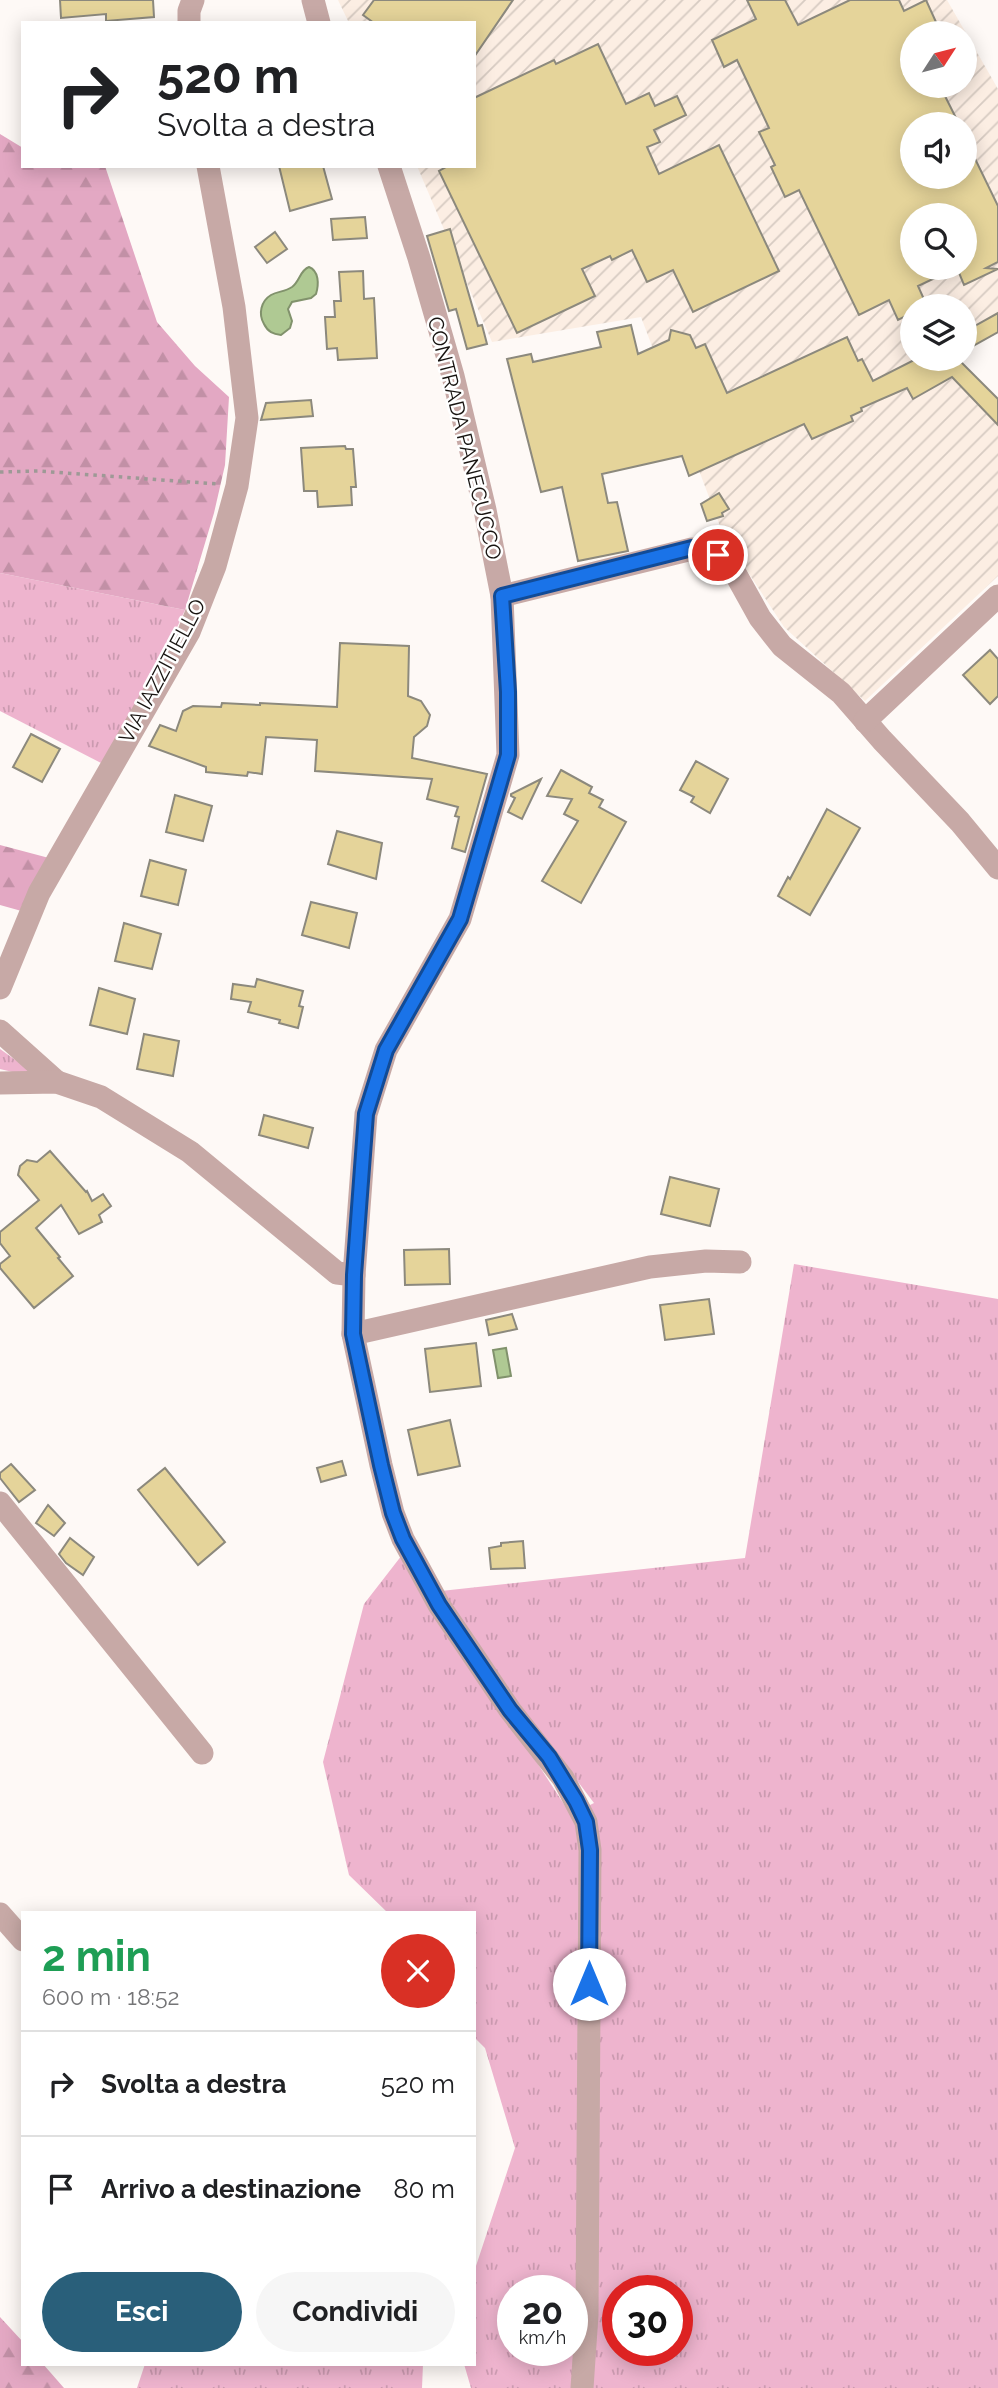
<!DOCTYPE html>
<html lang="it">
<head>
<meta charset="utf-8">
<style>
	:root { --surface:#fff; --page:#f6f6f6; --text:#202124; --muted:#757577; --line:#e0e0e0; --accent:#295f7a }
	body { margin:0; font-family:Raleway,sans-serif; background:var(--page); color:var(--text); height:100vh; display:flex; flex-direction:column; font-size:26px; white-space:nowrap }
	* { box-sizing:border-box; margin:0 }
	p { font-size:23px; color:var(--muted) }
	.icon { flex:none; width:38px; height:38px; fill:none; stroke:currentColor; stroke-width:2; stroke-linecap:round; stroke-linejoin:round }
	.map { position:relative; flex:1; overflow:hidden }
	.drawer { position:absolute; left:21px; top:1911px; width:455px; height:455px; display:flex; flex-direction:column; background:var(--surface); border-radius:0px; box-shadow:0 4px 18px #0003 }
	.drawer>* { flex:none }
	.hud { position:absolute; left:21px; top:21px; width:455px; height:147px; border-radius:0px; box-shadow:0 4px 18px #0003; background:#fff; color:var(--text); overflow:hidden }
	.needle { width:46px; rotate:54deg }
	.buttons { position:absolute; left:900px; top:21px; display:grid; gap:14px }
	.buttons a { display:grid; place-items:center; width:77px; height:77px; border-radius:50%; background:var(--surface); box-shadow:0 4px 18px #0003; font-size:35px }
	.speed { position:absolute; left:497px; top:2275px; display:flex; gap:14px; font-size:35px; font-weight:700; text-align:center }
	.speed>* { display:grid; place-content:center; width:91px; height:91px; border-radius:50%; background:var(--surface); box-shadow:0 4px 18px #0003; line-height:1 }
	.speed small { font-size:18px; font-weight:400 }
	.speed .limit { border:10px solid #d22; background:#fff; color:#111 }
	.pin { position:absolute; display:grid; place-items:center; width:60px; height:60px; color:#fff; margin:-30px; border:4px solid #fff; border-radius:50%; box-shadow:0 2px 7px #0007 }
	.me { position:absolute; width:77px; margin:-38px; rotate:0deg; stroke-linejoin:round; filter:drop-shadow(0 0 5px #0008) }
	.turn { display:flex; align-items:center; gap:24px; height:147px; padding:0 21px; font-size:32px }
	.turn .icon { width:91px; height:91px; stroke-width:2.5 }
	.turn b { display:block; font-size:49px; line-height:60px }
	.round { display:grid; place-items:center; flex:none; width:74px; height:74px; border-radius:37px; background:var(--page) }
	.head { display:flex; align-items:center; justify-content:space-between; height:119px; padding:0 21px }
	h1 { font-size:42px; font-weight:700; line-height:52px; color:#1e9e55 }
	.primary-button { display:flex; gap:14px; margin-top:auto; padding:14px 21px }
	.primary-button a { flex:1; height:80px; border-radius:42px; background:var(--accent); color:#fff; font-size:28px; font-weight:700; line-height:80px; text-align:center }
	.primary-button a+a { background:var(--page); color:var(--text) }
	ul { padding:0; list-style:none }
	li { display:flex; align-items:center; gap:21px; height:105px; padding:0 21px; border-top:2px solid var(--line) }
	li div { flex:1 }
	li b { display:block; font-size:26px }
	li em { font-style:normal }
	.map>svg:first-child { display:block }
</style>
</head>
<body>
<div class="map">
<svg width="998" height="2388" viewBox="0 0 998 2388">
	<defs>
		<pattern id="industrial-furrows" width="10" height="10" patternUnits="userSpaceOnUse" patternTransform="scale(1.75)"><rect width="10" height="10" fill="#fceee3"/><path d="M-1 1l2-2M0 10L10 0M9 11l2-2" fill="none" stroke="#d7cbc2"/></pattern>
		<pattern id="grass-tufts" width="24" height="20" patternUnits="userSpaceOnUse" patternTransform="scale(1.75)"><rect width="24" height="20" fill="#eeb4ce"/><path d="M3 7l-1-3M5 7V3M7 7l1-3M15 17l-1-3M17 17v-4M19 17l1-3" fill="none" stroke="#cb9ab0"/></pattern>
		<pattern id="forest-firs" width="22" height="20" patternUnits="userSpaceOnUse" patternTransform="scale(1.75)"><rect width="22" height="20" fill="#e3a8c3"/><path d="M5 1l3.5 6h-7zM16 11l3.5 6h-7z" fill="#c290a6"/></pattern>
	</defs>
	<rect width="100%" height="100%" fill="#fef9f6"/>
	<path fill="url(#industrial-furrows)" fill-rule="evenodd" d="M338,0h609l51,89v243l-34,19v-45h-52v53h46l40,42v175l-133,125 -81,-74 -61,-93 -82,-217 -149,25 -75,-176h57v-143h-125zM912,33h52v53h-52zM912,124h52v53h-52zM912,215h52v53h-52z"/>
	<g fill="url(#grass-tufts)" fill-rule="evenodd">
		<polygon points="0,573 185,610 163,658 103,764 0,711"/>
		<polygon points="0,1049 31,1071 29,1076 0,1069"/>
		<path d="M794,1264l204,35v1089h-407l-5,-581 8,-4 -130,-172 -23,-40 304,-33zM618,2291h59v59h-59z"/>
		<path d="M402,1555l182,280 -9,553h-104l-7,-24h10v-92l41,-124 -30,-100 -11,-11v-124h-86l-39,-38 -26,-113 41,-158zM513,2291h59v59h-59z"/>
		<polygon points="145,2364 423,2364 422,2388 137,2388"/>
	</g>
	<g fill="url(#forest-firs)">
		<polygon points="0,134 23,148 23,166 105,166 157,322 195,366 229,397 225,465 214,513 185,610 0,573"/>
		<polygon points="0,845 49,858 25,912 0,905"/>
		<polygon points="0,2317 23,2342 23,2364 43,2364 64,2388 0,2388"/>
	</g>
	<g fill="#afc993" stroke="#81926c" stroke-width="2">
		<path d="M309,267c10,4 10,17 7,27l-5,4 -19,4 -4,7 4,12 -2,7 -9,7c-8,-1 -13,-3 -17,-11 -6,-10 -3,-23 7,-29 7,-4 14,-3 21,-8 8,-6 8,-17 17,-20z"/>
		<polygon points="506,1348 511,1376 498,1378 493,1350"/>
	</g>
	<g fill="#e5d49a" stroke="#8c897d" stroke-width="2">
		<polygon points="60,0 153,0 154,17 106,21 106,14 61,18"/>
		<polygon points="374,0 513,0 474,57 474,23 374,23 363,15"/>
		<polygon points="747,0 785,0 798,25 850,0 899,0 904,11 926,0 941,33 912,33 912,86 940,86 959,124 912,124 912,177 964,177 964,136 998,206 998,262 986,268 998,269 964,285 957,268 964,268 964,215 912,215 912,268 956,268 918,286 927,306 912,306 912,313 898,320 889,300 859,315 799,190 785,197 771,167 775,165 759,132 769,128 737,60 724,67 712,40 756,19"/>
		<polygon points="598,44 626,104 649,93 655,106 677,96 686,115 654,130 660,142 647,147 659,174 719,145 779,271 693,312 673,270 647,282 632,250 612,260 610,256 582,269 595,296 517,333 439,171 448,166 474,166 474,98 554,60 556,64"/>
		<polygon points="279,166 323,166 332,199 290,211"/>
		<polygon points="365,217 367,238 333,240 331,219"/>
		<polygon points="450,229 478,326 482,325 487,344 467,349 456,309 449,311 427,236"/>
		<polygon points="275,232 287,249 267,263 255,247"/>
		<polygon points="363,271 364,299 374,298 377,358 338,360 337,348 327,349 325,317 335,317 334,301 341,301 339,272"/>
		<polygon points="998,313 998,332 964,351 964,332"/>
		<polygon points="631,325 638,354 669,340 671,330 690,335 696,348 705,344 727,393 847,337 858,361 862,359 873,381 916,359 958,359 998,399 998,425 952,377 913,399 907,388 861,408 862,411 851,416 853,421 812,439 804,424 689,476 682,456 602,474 608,503 617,502 628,551 578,561 562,487 541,492 507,359 531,354 533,362 601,347 597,332"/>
		<polygon points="311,400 313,416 261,420 266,403"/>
		<polygon points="345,446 346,449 353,449 356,487 351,487 352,505 318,507 317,491 304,491 301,448"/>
		<polygon points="719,493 729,509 722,513 723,516 707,521 701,504"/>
		<polygon points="340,643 409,646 408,696 421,701 430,715 427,726 414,737 412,758 487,774 465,852 452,848 459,817 455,816 458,807 427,799 432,779 315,771 317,740 266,737 262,774 248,772 247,776 206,772 206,767 149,746 160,725 176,731 183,711 193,706 221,707 222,703 260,705 260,703 337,707"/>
		<polygon points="990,650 998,659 998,696 990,704 963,675"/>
		<polygon points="31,734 60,749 42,782 13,767"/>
		<polygon points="696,761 728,779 710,813 691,802 694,797 680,790"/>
		<polygon points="561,770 592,787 589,793 603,800 599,807 626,822 581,903 542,881 578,821 564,814 572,799 547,796"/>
		<polygon points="541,779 522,819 508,812 515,798 511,796 511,794"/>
		<polygon points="175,795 212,806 203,841 166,832"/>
		<polygon points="827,809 860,828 810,915 778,896 788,877 790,879"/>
		<polygon points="337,831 382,843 376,879 328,864"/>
		<polygon points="150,860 186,870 178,905 141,896"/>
		<polygon points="311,902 357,913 349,948 302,935"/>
		<polygon points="124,923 161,934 152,969 115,961"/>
		<polygon points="257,979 303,991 299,1006 303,1007 298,1028 279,1023 280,1020 248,1012 251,1002 231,999 233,984 255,987"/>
		<polygon points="99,988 135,999 127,1034 90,1025"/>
		<polygon points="144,1034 179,1041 173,1076 137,1069"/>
		<polygon points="264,1115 313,1128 308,1148 259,1135"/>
		<polygon points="50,1151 86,1192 87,1191 92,1201 103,1194 111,1206 99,1215 102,1222 79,1234 61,1205 36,1228 60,1257 58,1258 73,1276 34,1308 0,1268 0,1264 10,1256 0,1243 0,1232 39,1200 18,1175 20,1166 27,1160 37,1162"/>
		<polygon points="670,1177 719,1189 710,1226 661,1214"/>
		<polygon points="449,1249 450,1284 405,1285 404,1250"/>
		<polygon points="709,1299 714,1334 665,1340 660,1305"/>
		<polygon points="512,1314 517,1329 489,1335 486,1320"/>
		<polygon points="476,1343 481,1386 430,1392 425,1349"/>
		<polygon points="450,1420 460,1466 418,1475 408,1430"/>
		<polygon points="342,1461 346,1475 321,1482 317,1468"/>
		<polygon points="11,1464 35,1490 19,1502 0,1478 0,1473"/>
		<polygon points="165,1468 225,1542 198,1565 138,1490"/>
		<polygon points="48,1505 65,1523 54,1536 36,1523"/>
		<polygon points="70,1538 94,1557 83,1575 66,1563 59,1554"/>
		<polygon points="523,1541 525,1568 491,1569 489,1548 501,1546 501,1543"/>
	</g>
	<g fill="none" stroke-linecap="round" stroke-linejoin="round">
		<polyline stroke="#9e9996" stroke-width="3.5" stroke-dasharray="3.5 5" stroke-linecap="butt" points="0,472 38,471 218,484"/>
		<g stroke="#c7a9a6" stroke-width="23">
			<polyline points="313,0 319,23"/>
			<polyline points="189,23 189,11 193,0"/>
			<polyline points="389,166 419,258 453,376 485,510 502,596 508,755 460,919 386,1050 366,1114 354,1275 353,1334 381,1465 393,1513 403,1539 439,1605 471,1652 510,1710 563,1778 586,1822 590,1850 587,2315 582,2388"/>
			<polyline points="502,596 692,549 718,555 735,573 760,618 782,646 841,693 882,740 960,822 998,868"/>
			<polyline points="865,721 998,596"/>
			<polyline points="0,988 39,893 189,632 215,566 237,486 247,418 234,307 208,166"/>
			<polyline points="0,1031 57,1082"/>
			<polyline points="0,1083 57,1082 101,1097 190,1152 337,1273 354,1275"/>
			<polyline points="353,1334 650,1267 706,1261 740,1262"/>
			<polyline points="0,1503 202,1753"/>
			<polyline points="0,1914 23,1940"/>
		</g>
	</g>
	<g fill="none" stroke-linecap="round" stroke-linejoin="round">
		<g stroke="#114b97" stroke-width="18">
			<polyline id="route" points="589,1984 590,1850 586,1822 576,1801 549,1757 510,1710 439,1605 403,1539 393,1513 381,1465 353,1334 354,1275 366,1114 386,1050 460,919 508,755 508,692 502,596 692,548 718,555"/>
		</g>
		<use href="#route" stroke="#1a73e8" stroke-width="12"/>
	</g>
	<g text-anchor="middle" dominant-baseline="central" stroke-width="5" stroke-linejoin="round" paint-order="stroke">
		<g font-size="21" fill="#171310" stroke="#fff">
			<text transform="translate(465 438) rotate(76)">CONTRADA PANECUCCO</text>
			<text transform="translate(162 671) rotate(-62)">VIA IAZZITIELLO</text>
		</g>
	</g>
</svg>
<div class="buttons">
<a><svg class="needle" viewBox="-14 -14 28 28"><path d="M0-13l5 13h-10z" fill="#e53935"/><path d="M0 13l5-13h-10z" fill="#757577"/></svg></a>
<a><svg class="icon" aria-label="sound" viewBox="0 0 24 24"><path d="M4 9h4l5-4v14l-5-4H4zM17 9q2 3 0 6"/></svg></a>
<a><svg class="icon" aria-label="search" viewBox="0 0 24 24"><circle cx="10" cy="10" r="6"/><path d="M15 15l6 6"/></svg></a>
<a><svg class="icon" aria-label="layers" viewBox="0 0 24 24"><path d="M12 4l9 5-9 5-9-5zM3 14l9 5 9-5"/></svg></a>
</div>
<div class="speed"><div>20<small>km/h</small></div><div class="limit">30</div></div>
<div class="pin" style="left:718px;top:555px;background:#d93025"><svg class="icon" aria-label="arrive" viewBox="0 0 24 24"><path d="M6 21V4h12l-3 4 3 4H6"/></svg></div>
<svg class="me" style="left:589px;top:1984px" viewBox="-20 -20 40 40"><circle r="19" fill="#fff"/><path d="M0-13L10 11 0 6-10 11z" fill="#1a73e8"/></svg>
<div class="hud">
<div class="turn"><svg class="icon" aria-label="right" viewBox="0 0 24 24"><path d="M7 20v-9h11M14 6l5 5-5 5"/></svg><div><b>520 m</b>Svolta a destra</div></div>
</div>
<section class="drawer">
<div class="head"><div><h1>2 min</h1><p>600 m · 18:52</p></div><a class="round" style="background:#d93025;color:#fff"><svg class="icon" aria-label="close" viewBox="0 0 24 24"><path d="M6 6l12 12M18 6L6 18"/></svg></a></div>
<ul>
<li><svg class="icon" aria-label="right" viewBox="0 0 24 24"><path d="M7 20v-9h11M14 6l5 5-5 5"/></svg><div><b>Svolta a destra</b></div><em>520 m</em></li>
<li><svg class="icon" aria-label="arrive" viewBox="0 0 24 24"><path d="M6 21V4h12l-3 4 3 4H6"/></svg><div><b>Arrivo a destinazione</b></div><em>80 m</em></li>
</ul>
<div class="primary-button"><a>Esci</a><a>Condividi</a></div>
</section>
</div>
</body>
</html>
